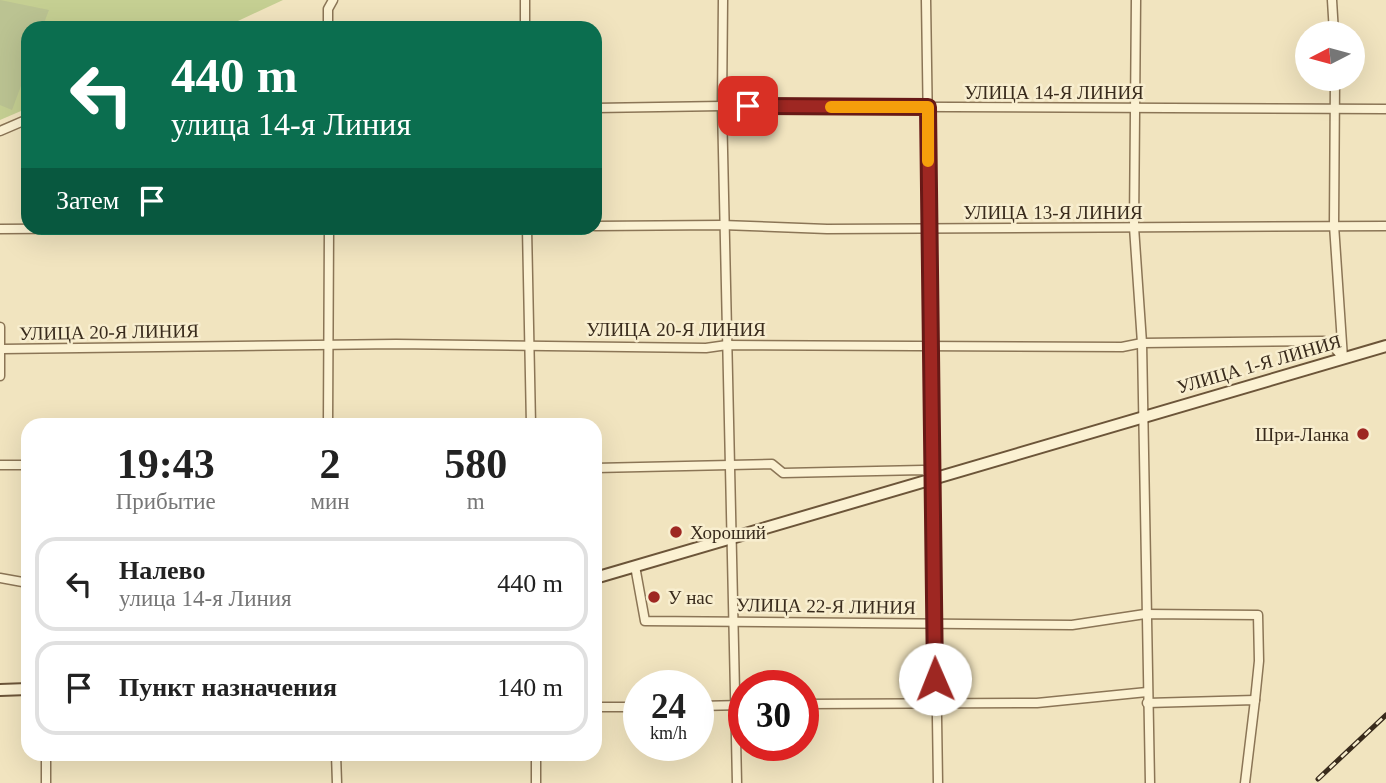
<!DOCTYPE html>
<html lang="ru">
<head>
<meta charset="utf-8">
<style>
	:root { --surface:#fff; --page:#f6f6f6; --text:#222; --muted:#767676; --line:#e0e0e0 }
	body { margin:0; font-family:Georgia,serif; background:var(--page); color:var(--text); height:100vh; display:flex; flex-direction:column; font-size:26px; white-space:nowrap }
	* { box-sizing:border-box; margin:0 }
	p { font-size:23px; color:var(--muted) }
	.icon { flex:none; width:38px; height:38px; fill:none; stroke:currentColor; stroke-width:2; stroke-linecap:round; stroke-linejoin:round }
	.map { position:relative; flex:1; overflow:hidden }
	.sheet { position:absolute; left:21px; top:418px; width:581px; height:343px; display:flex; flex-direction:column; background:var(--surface); border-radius:21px; box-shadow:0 7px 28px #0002 }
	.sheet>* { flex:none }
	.hud { position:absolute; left:21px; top:21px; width:581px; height:214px; border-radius:21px; box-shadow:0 7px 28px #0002; background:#0b6e4f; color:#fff; overflow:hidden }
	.needle { width:46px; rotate:264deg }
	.buttons { position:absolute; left:1295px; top:21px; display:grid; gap:14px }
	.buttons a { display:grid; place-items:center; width:70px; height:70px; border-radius:50%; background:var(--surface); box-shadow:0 7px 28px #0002; font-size:35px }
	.speed { position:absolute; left:623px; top:670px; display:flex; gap:14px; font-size:35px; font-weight:700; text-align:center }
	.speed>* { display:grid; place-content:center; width:91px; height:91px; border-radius:50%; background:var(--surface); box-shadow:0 7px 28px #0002; line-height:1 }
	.speed small { font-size:18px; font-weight:400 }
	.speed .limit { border:10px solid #d22; background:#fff; color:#111 }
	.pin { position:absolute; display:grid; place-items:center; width:60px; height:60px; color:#fff; margin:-30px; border-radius:14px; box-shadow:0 4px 10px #0006 }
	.me { position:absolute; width:77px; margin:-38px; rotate:359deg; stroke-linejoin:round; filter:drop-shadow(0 0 5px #0008) }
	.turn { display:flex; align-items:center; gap:24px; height:147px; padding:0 35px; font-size:32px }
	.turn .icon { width:91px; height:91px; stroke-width:2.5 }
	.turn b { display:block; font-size:49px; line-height:60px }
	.then { display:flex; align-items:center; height:66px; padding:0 35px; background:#0003; gap:14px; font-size:26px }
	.eta { display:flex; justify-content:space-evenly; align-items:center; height:119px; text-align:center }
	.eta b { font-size:42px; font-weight:700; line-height:49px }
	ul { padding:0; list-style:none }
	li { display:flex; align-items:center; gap:21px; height:94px; margin:0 14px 10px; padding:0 21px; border:4px solid var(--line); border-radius:21px }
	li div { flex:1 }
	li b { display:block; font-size:26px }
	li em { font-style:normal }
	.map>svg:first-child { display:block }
</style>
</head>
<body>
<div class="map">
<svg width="1386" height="783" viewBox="0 0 1386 783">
	<rect width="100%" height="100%" fill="#f1e4bf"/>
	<polygon fill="#c5cf92" points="0,0 283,0 223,28 28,28 28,108 0,120"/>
	<polygon fill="#bbc392" points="0,0 49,10 42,28 28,28 28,67 12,110 0,105"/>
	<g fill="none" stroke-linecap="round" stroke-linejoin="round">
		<g stroke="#8b7556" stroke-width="11">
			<g id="minor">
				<polyline points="723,0 722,106 737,783"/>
				<polyline points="926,0 938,783"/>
				<polyline points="1136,0 1134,227 1142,343 1150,783"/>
				<polyline points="1332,0 1334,33"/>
				<polyline points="328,28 328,9 333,0"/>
				<polyline points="525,28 525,0"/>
				<polyline points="1335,79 1334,225 1343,358"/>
				<polyline points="595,108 722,106 1386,109"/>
				<polyline points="0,131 28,119"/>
				<polyline points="595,226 722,225 827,229 1386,226"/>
				<polyline points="527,228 531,425"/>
				<polyline points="0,229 162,228"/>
				<polyline points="0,327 0,376"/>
				<polyline points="2,349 396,344 706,348 727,345 1122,347 1142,343 1324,341 1332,345 1343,358"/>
				<polyline points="328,425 329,228"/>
				<polyline points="0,465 28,465"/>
				<polyline points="595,468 772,464 783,473 923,470 934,477"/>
				<polyline points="635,566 645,621 1072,625 1145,614 1258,615 1259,661 1255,700"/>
				<polyline points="0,578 28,583"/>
				<polyline points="1147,703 1255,700 1245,783"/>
				<polyline points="803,704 1037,703 1147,692"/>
				<polyline points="698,706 744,705"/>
				<polyline points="595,707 639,707"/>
				<polyline points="46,754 46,783"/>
				<polyline points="336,754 337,783"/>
				<polyline points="536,754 536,783"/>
			</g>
		</g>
		<g stroke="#6c5539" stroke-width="14">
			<g id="secondary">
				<polyline points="595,578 1386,346"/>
				<polyline points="0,690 28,689"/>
			</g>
		</g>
		<use href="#minor" stroke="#fbf1d2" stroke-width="8"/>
		<use href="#secondary" stroke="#fbf1d2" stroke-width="10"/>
		<g stroke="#392b1c" stroke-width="5">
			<polyline id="rail" points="1318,779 1386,715"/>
		</g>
		<use href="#rail" stroke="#f8eecf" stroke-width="2.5" stroke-dasharray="8" stroke-linecap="butt"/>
	</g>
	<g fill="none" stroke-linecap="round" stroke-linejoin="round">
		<g stroke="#671916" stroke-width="18">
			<polyline id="route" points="748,106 928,107 935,679"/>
		</g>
		<use href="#route" stroke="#9e2722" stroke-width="12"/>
		<polyline stroke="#f59e0b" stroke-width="12" points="831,107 928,107 928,161"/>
	</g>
	<g fill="#9e2722" stroke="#f8eecf" stroke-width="2.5">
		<circle cx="1363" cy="434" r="7"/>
		<circle cx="676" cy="532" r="7"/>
		<circle cx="654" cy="597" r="7"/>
	</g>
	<g text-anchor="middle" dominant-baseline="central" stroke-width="5" stroke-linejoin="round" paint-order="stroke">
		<g font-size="19" fill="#392b1c" stroke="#f8eecf">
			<text x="1054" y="92">УЛИЦА 14-Я ЛИНИЯ</text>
			<text x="1053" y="212">УЛИЦА 13-Я ЛИНИЯ</text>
			<text x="676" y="329">УЛИЦА 20-Я ЛИНИЯ</text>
			<text transform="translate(109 332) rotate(-1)">УЛИЦА 20-Я ЛИНИЯ</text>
			<text transform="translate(1259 364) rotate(-16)">УЛИЦА 1-Я ЛИНИЯ</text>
			<text transform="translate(826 606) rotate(1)">УЛИЦА 22-Я ЛИНИЯ</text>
		</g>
		<g font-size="19" fill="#392b1c" stroke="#f8eecf" text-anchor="start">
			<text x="1349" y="434" text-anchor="end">Шри-Ланка</text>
			<text x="690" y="532">Хороший</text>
			<text x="668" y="597">У нас</text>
		</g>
	</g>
</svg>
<div class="buttons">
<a><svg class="needle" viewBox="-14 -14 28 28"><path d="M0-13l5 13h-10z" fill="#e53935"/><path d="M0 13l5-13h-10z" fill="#767676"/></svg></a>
</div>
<div class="speed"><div>24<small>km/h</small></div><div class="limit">30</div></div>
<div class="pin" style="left:748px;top:106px;background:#d93025"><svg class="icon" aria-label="arrive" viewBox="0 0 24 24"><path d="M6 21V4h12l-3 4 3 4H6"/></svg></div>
<svg class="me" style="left:935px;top:679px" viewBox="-20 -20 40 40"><circle r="19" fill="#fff"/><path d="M0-13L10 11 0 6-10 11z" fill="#9e2722"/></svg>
<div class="hud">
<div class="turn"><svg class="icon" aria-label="left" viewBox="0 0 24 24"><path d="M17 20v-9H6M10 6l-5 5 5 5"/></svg><div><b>440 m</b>улица 14-я Линия</div></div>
<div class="then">Затем<svg class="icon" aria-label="arrive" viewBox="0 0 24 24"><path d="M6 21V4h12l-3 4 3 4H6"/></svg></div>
</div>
<section class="sheet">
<div class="eta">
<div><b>19:43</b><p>Прибытие</p></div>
<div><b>2</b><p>мин</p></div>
<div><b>580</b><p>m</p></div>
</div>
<ul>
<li><svg class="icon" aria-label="left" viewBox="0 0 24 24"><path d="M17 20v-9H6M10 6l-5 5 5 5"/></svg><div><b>Налево</b><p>улица 14-я Линия</p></div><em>440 m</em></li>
<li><svg class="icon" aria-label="arrive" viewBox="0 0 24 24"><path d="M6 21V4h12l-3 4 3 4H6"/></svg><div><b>Пункт назначения</b></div><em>140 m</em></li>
</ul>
</section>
</div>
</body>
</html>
